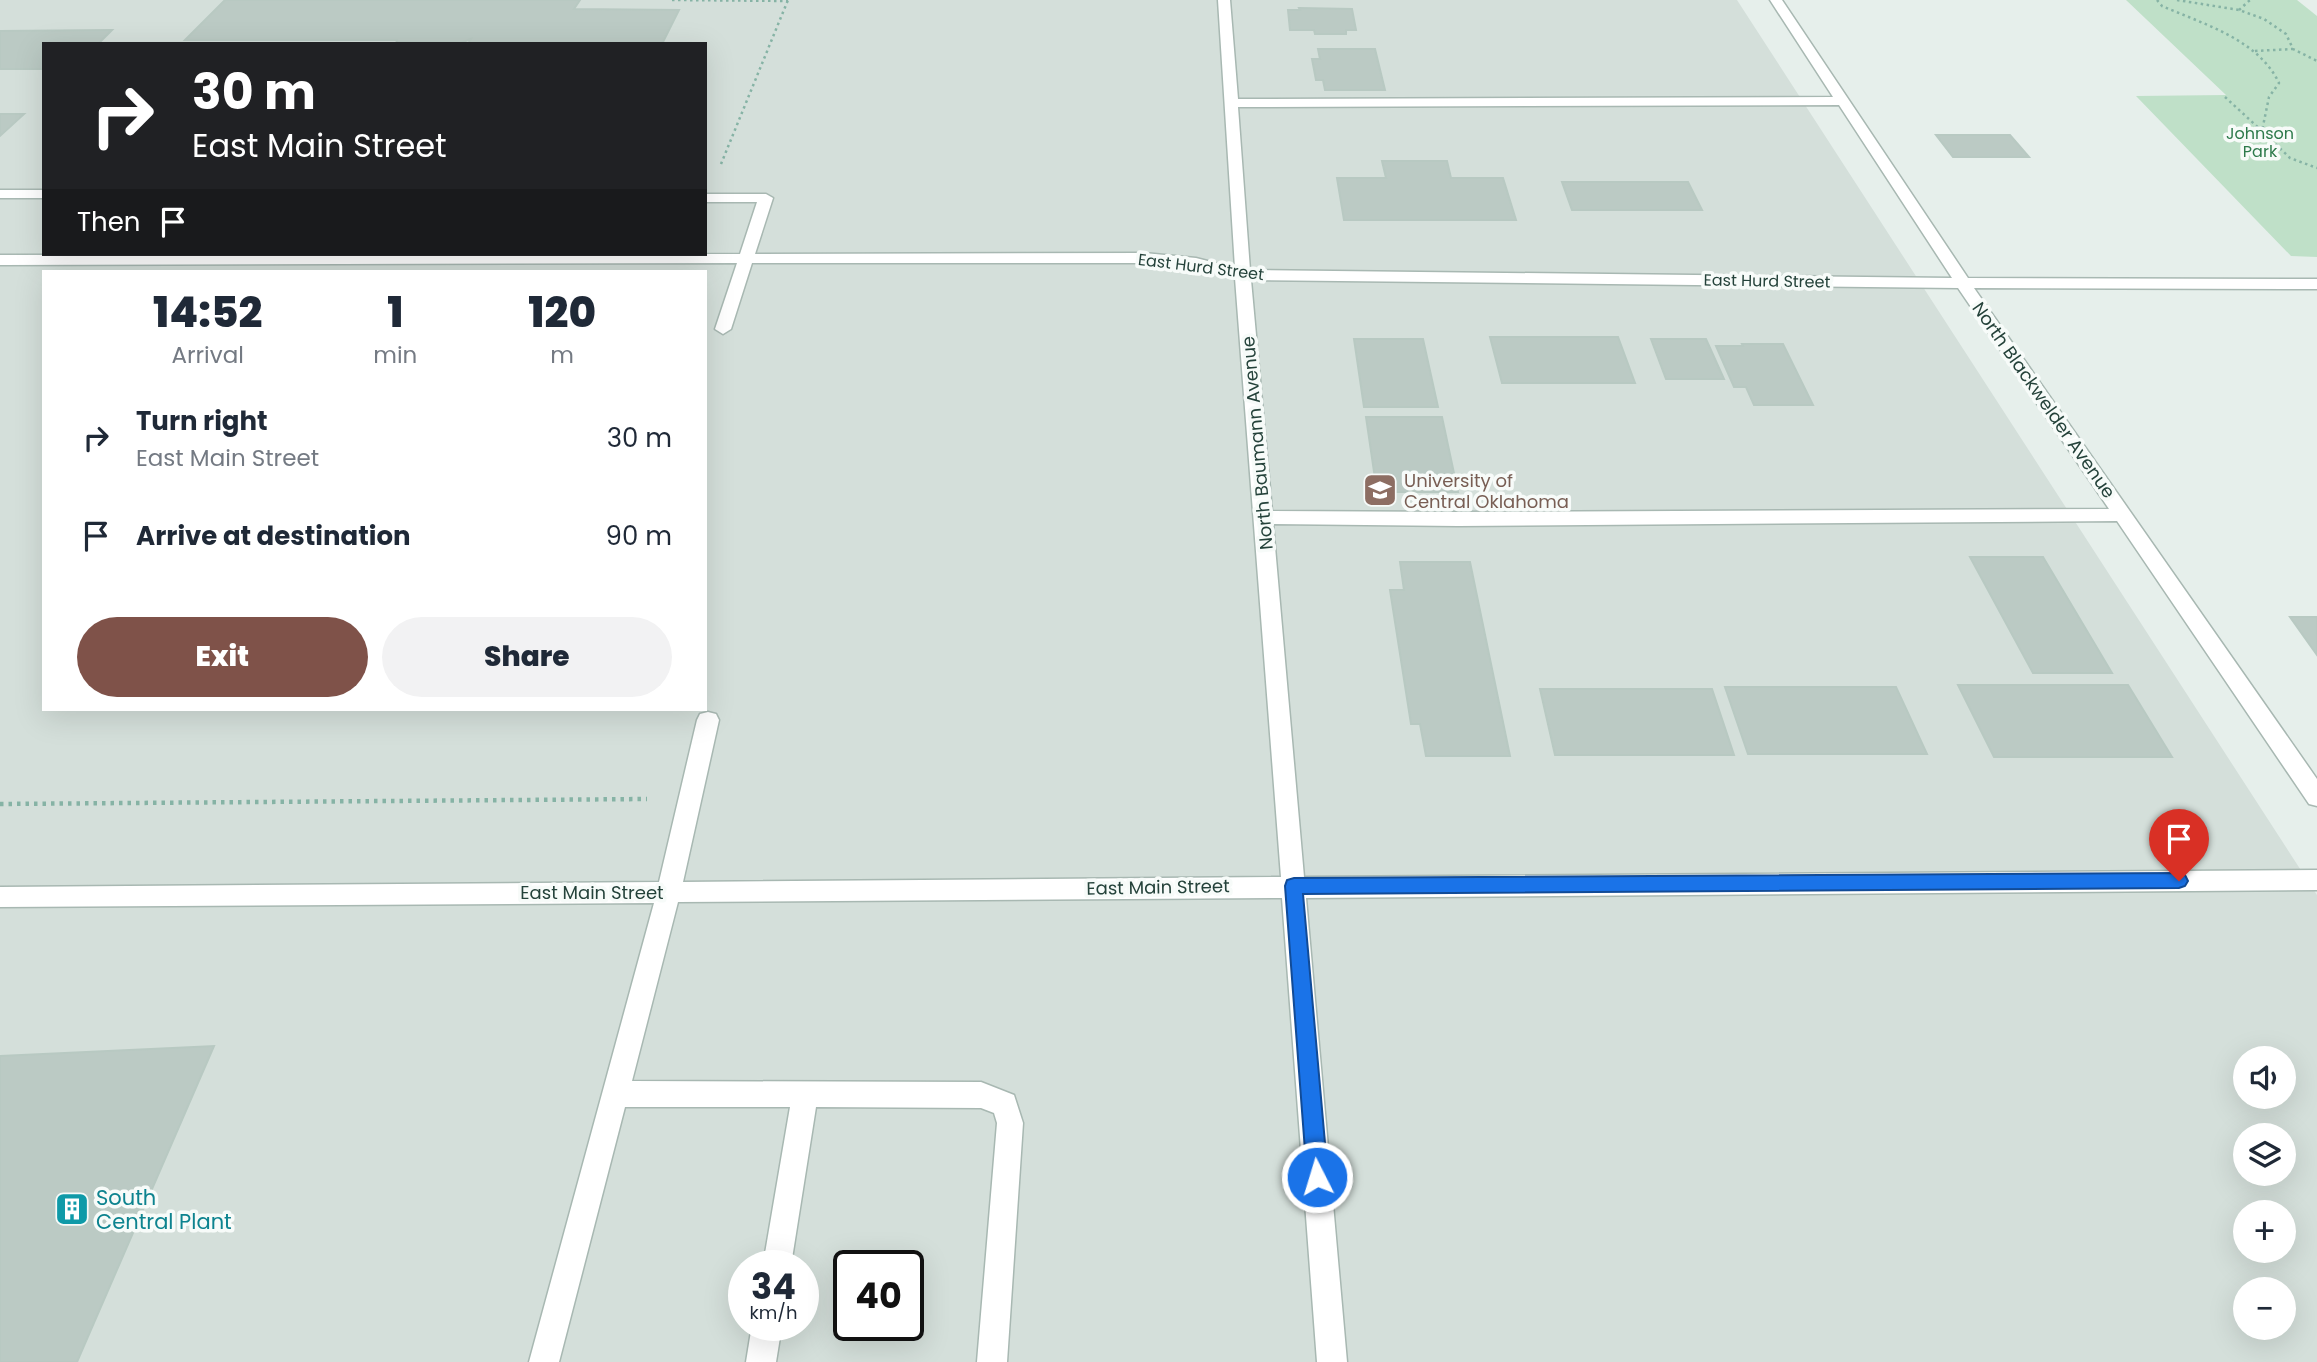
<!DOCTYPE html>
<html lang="en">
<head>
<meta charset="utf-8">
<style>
	:root { --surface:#fff; --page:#f2f2f3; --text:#1f2937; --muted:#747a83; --accent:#7f5249 }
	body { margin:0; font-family:Poppins,sans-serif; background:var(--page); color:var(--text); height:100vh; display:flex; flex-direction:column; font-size:26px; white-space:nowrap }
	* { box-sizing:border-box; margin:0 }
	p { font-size:23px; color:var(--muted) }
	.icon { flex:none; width:38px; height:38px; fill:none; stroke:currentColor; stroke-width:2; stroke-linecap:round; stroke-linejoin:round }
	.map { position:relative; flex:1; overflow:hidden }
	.details { position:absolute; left:42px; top:270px; width:665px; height:441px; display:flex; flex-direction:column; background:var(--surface); border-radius:0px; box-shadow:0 7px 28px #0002 }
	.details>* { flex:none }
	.hud { position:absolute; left:42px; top:42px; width:665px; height:214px; border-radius:0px; box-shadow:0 7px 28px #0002; background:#202124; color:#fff; overflow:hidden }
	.controls { position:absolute; left:2233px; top:1046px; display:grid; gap:14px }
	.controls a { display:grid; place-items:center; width:63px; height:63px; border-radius:50%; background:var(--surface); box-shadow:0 7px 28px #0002; font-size:35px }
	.speed { position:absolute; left:728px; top:1250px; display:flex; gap:14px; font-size:35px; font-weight:700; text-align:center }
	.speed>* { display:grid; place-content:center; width:91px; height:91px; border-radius:50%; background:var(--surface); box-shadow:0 7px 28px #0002; line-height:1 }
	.speed small { font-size:18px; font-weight:400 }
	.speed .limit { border:4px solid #111; border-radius:10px; background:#fff; color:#111 }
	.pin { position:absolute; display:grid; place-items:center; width:60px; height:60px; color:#fff; margin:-72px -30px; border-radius:50% 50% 50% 0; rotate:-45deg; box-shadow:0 0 7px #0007 }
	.pin .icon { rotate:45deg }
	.me { position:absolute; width:77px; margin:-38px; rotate:355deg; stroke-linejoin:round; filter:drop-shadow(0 0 5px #0008) }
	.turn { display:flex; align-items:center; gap:24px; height:147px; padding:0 35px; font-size:32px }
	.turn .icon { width:91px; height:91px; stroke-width:2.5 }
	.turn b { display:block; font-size:49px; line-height:60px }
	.then { display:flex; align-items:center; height:66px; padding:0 35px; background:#0003; gap:14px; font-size:26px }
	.eta { display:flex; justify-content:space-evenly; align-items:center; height:119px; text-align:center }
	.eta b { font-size:42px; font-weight:800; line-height:49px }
	.action { display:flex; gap:14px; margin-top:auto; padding:14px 35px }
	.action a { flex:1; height:80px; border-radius:42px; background:var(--accent); color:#fff; font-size:28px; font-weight:800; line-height:80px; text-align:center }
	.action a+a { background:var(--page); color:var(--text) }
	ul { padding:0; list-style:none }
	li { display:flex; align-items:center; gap:21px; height:98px; padding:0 35px }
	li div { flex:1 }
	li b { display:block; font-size:26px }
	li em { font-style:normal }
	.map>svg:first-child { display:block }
</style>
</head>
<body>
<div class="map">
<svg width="2317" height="1362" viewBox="0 0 2317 1362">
	<rect width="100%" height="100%" fill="#e6efeb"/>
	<path fill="#d4dfda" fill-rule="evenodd" d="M0,0h1737l580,895v467h-2317zM44,44h661v210h-661zM44,271h661v438h-661zM2245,1059h39v38h-39zM2245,1136h39v38h-39zM2245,1213h39v38h-39zM744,1265h59v60h-59zM849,1265h59v60h-59zM2245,1290h39v38h-39z"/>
	<polygon fill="#bfe0c8" points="2126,0 2297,0 2317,16 2317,257 2291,256 2136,96 2226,95"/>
	<g fill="#bbcac4" stroke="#b8c9c2" stroke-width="2">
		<polygon points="225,0 580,0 574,9 679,10 662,44 468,44 471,39 458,44 396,44 397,40 185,40"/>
		<polygon points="1299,8 1352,9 1356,30 1346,30 1346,34 1315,34 1314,30 1290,30 1288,10 1300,10"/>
		<polygon points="112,30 98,44 44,44 44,69 0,69 0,31"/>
		<polygon points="1318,49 1375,49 1385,90 1325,90 1323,80 1316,80 1312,59 1320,59"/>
		<polygon points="0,114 24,114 0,136"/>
		<polygon points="1936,135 2010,135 2029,157 1953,157"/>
		<polygon points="1382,161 1447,161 1451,178 1503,178 1516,220 1344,220 1337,178 1386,178"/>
		<polygon points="1562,182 1688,182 1702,210 1572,210"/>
		<polygon points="1490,337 1618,337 1635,383 1502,383"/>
		<polygon points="1354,339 1423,339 1438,407 1364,407"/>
		<polygon points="1651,339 1706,339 1724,379 1666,379"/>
		<polygon points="1742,344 1783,344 1813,405 1754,405 1746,387 1734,387 1716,346 1743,346"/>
		<polygon points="1366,417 1442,417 1458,492 1377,492"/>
		<polygon points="1970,557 2043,557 2112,673 2033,673"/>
		<polygon points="1400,562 1470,562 1510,756 1426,756 1420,724 1411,724 1390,590 1404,590"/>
		<polygon points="2290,617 2317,617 2317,655"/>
		<polygon points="1958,685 2128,685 2172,757 1994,757"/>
		<polygon points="1725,687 1896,687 1927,754 1748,754"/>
		<polygon points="1540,689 1712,689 1734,755 1555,755"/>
		<polygon points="214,1046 77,1362 0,1362 0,1056"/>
	</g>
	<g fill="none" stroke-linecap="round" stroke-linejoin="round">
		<g stroke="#a8b8b2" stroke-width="3">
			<g id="minor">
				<path d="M1218,0h12l8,99 595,-2 -63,-97h12l186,278 349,1v10l-343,-1 343,491v27l-8,-2 -192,-283 -659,5 -185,-2 31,353 1013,-7v20l-1011,8 41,464h-30l-35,-464 -604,4 -46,179 349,1 33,13 9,28 -16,239h-30l20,-239 -3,-10 -13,-5 -165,-1 -25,158h-28l27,-158h-165l-66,255h-30l125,-459 -654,4v-20l659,-5 38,-162 3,-6 8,-2 8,2 3,6 -36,162 598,-5 -46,-599 -39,-10 -52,-5h-392l-21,66 -8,5 -8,-5 22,-66 -737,2v-10l740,-1 17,-52h-52v-8h61l7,4 -18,56 389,-1 52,5 39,10zM1839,105l113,173 -702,-8 -12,-163zM1251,280l707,8 151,221 -651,3 -186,-1z"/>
				<rect x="0" y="190" width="44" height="8"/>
				<polygon points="752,1325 782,1325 776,1362 746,1362"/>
			</g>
		</g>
		<g stroke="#86b3a5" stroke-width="2.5" stroke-dasharray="2.5 3.5" stroke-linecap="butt">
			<polyline points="672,0 788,1"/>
			<path d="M2157,0l5,6c41,18 96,33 117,77l-10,14 -7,34 28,27 27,10"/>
			<polyline points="2177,0 2239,10 2264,19 2286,34 2293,49 2317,61"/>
			<polyline points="2239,10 2250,0"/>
			<polyline points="2255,51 2293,49"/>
			<polyline points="2225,97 2262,131"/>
			<polyline points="721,164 788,0"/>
		</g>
		<polyline stroke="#86b3a5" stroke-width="4.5" stroke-dasharray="3.5 5" stroke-linecap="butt" points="0,804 647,799"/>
		<use href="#minor" fill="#fff" fill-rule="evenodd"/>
	</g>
	<polygon fill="#1a73e8" stroke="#114b97" stroke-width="2" points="2179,873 2185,875 2188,881 2185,886 2179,888 1303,894 1328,1177 1325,1184 1317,1187 1310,1184 1307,1177 1285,886 1287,880 1294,878"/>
	<defs>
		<g id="university-square" transform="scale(1.75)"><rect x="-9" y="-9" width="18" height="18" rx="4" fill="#8d6e63" stroke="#f7fbf9"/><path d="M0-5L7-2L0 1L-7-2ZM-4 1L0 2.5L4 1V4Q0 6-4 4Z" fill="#fff"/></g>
		<g id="building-square" transform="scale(1.75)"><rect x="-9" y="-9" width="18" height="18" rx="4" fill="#0f9aa8" stroke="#f7fbf9"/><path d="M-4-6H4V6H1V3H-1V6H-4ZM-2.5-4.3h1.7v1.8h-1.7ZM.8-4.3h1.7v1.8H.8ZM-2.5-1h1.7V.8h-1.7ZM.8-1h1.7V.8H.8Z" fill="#fff"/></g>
	</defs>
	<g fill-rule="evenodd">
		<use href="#university-square" x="1380" y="490"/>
		<use href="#building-square" x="72" y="1209"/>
	</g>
	<g text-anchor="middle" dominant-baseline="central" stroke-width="7" stroke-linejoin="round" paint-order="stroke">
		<g font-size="16" fill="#2d7a4b" stroke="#f7fbf9">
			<text x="2260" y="133">Johnson<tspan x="2260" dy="18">Park</tspan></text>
		</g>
		<g font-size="16" fill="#24423a" stroke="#f7fbf9">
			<text transform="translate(1201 267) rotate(7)">East Hurd Street</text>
			<text transform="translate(1767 281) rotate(1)">East Hurd Street</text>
		</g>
		<g font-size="18" fill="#24423a" stroke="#f7fbf9">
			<text transform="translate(2044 400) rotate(55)">North Blackwelder Avenue</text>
			<text transform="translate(1257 443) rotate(-95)">North Baumann Avenue</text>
			<text transform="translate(1158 887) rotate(-1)">East Main Street</text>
			<text x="592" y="892">East Main Street</text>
		</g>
		<g font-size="18" fill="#785e54" stroke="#f7fbf9" text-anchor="start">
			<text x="1404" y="480">University of<tspan x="1404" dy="21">Central Oklahoma</tspan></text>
		</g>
		<g font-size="21" fill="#0d838f" stroke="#f7fbf9" text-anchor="start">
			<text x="96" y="1197">South<tspan x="96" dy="24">Central Plant</tspan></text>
		</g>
	</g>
</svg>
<div class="controls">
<a><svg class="icon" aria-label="sound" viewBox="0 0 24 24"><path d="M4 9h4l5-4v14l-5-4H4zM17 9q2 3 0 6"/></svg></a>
<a><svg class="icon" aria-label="layers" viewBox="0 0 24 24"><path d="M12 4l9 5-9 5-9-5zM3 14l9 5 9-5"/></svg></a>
<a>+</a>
<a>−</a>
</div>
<div class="speed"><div>34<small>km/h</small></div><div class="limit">40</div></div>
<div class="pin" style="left:2179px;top:881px;background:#d93025"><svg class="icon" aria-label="arrive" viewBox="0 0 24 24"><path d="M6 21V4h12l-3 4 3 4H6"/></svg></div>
<svg class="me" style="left:1317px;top:1177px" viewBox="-20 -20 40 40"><circle r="17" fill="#1a73e8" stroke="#fff" stroke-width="3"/><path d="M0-11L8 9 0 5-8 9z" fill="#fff"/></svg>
<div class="hud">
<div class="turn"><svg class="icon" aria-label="right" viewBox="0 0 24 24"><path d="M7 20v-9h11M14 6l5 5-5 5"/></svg><div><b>30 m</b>East Main Street</div></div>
<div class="then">Then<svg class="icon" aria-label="arrive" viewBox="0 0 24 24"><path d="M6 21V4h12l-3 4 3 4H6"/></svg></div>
</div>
<section class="details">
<div class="eta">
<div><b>14:52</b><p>Arrival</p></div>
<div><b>1</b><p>min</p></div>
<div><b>120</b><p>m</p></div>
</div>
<ul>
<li><svg class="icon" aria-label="right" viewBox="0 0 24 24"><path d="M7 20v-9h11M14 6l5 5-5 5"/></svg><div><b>Turn right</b><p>East Main Street</p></div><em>30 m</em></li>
<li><svg class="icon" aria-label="arrive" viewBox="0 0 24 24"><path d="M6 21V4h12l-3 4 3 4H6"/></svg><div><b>Arrive at destination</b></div><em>90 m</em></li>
</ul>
<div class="action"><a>Exit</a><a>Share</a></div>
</section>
</div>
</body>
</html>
